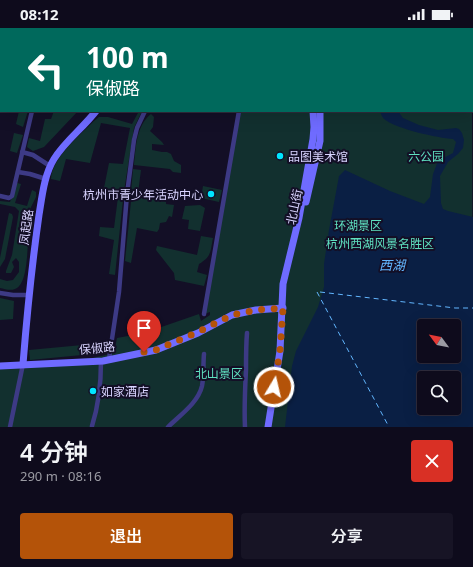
<!DOCTYPE html>
<html lang="zh">
<head>
<meta charset="utf-8">
<style>
	:root { --surface:#0e0b1c; --page:#171425; --text:#f1f3f6; --muted:#9b9ba3; --line:#2e2b3b; --accent:#b45309 }
	body { margin:0; font-family:"Noto Sans","Noto Sans SC",sans-serif; background:var(--page); color:var(--text); height:100vh; display:flex; flex-direction:column; font-size:15px; white-space:nowrap }
	* { box-sizing:border-box; margin:0 }
	p { font-size:13px; color:var(--muted) }
	.icon { flex:none; width:22px; height:22px; fill:none; stroke:currentColor; stroke-width:2; stroke-linecap:round; stroke-linejoin:round }
	.map { position:relative; height:399px; overflow:hidden }
	.drawer { display:flex; flex-direction:column; background:var(--surface); flex:1 }
	.drawer>* { flex:none }
	.hud { position:absolute; left:0px; top:0px; width:473px; height:84px; box-shadow:0 4px 16px #0002,0 0 0 1px var(--line); background:#00695c; color:#fff; overflow:hidden }
	.needle { width:26px; rotate:302deg }
	.buttons { position:absolute; left:417px; top:291px; display:grid; gap:8px }
	.buttons a { display:grid; place-items:center; width:44px; height:44px; border-radius:4px; background:var(--surface); box-shadow:0 4px 16px #0002,0 0 0 1px var(--line); font-size:20px }
	.pin { position:absolute; display:grid; place-items:center; width:34px; height:34px; color:#fff; margin:-41px -17px; border-radius:50% 50% 50% 0; rotate:-45deg; box-shadow:0 0 4px #0007 }
	.pin .icon { rotate:45deg }
	.me { position:absolute; width:44px; margin:-22px; rotate:9deg; stroke-linejoin:round; filter:drop-shadow(0 0 3px #0008) }
	.turn { display:flex; align-items:center; gap:14px; height:84px; padding:0 20px; font-size:18px }
	.turn .icon { width:52px; height:52px; stroke-width:2.5 }
	.turn b { display:block; font-size:28px; line-height:34px }
	.round { display:grid; place-items:center; flex:none; width:42px; height:42px; border-radius:4px; background:var(--page) }
	.headline { display:flex; align-items:center; justify-content:space-between; height:68px; padding:0 20px }
	h1 { font-size:24px; font-weight:600; line-height:30px }
	.action { display:flex; gap:8px; margin-top:auto; padding:8px 20px }
	.action a { flex:1; height:46px; border-radius:4px; background:var(--accent); color:#fff; font-size:16px; font-weight:600; line-height:46px; text-align:center }
	.action a+a { background:var(--page); color:var(--text) }
	.status { display:flex; justify-content:space-between; align-items:center; height:28px; padding:0 20px; background:var(--surface); direction:ltr }
	.status svg { height:11px; fill:currentColor }
	.map>svg:first-child { display:block }
</style>
</head>
<body>
<div class="status"><b>08:12</b><svg viewBox="0 0 49 12"><path d="M0 12V9h3v3zM5 12V6h3v6zM10 12V3h3v9zM15 12V0h3v12zM26 1h20v11H26zM47 4h2v5h-2z"/></svg></div>
<div class="map">
<svg width="473" height="399" viewBox="0 0 473 399">
	<rect width="100%" height="100%" fill="#130f26"/>
	<g fill="#12302f" fill-rule="evenodd">
		<polygon points="156,0 281,0 284,1 155,1"/>
		<path d="M472,74l1,325h-473v-62l93,-7 21,-5 3,-15 27,-5 55,-19 2,7 9,-6v-3l-6,2 35,-203h233zM424,298h30v30h-30zM424,350h30v30h-30z"/>
		<polygon points="19,83 28,83 23,99 16,96"/>
		<polygon points="54,83 78,83 44,119 33,123 27,119 29,110 40,113 45,91 51,91"/>
		<path d="M139,83h3l-8,17 -10,63 -20,-3 5,-25 14,1 7,-36 -29,-5 -11,40 -24,-4 -6,22 -9,-2c1,-21 29,-44 43,-58l5,-4h9l24,7z"/>
		<path d="M151,86l3,3 -1,10 -3,4 12,11 2,3 -12,-1v6l10,2h5l4,2 3,7 7,4v8l-8,-1 -3,-3 -36,-4c2,-18 2,-39 17,-51z"/>
		<polygon points="14,105 23,107 17,125 10,123"/>
		<polygon points="133,141 141,142 138,165 131,164"/>
		<path d="M17,155l4,1 -6,19 12,3 5,-16 4,2v5l-5,10 -5,36h2c-1,11 -1,42 -13,46 -5,2 -10,0 -15,-1v-9l7,2 6,-1 6,-8v-10l-3,-4 -4,4 2,5 -3,6h-5v-2l6,-16 7,-44 -4,-4 -15,-3v-3l10,1z"/>
		<polygon points="203,158 222,162 219,174 201,170"/>
		<polygon points="118,169 123,172 115,247 109,246 114,212 99,208 100,199 114,200"/>
		<polygon points="135,169 166,173 166,176 174,177 172,189 169,188 166,194 160,195 159,201 157,204 137,200 131,235 125,233 131,173 132,170"/>
		<polygon points="200,177 205,180 200,203 188,201 189,192 182,191 185,178"/>
		<polygon points="9,185 12,186 13,189 5,231 0,239 0,230"/>
		<path d="M201,208l12,2c-3,14 -1,18 -14,26l-2,8 10,3 -3,11 -29,-6 -1,-7 -18,-23 1,-4 40,9z"/>
		<polygon points="0,270 14,273 13,291 0,292"/>
		<polygon points="104,315 103,325 30,332 29,322"/>
	</g>
	<path fill="#0a1f44" fill-rule="evenodd" d="M380,83h18l5,7 16,7 19,5 18,-2 3,1 3,4 2,7 -1,8 -5,6 -10,8 -8,14 1,27 2,6 5,2 25,6v210h-188l7,-61 4,-15 22,-44 6,-20v-23l5,-34 10,-54 6,-6 45,21 34,13 6,-7 3,-23 5,-13 15,-8 3,-11 -3,-3c-15,-1 -57,-10 -69,-20 -2,-2 -3,-5 -4,-8zM424,298h30v30h-30zM424,350h30v30h-30z"/>
	<g fill="none" stroke-linecap="round" stroke-linejoin="round">
		<g stroke="#62b6ff" stroke-width="1" stroke-dasharray="5 4" stroke-linecap="butt">
			<polyline points="317,264 389,399"/>
			<polyline points="320,264 455,280 473,280"/>
		</g>
		<g stroke="#3d3a85" stroke-width="4.5">
			<polyline points="25,1 25,0"/>
			<polyline points="370,1 371,0"/>
			<polyline points="458,1 459,0"/>
			<polyline points="0,30 1,31"/>
			<polyline points="22,124 33,127 50,138"/>
			<polyline points="18,144 30,146 46,151"/>
			<polyline points="0,168 9,170 12,168 32,83"/>
			<polyline points="0,265 13,267 28,267"/>
			<polyline points="204,286 239,83"/>
			<polyline points="109,331 119,264 127,166 134,112 137,100 145,83"/>
			<path d="M92,398c7,-22 9,-43 9,-65"/>
			<polyline points="10,399 23,336"/>
			<path d="M168,399c12,-12 30,-24 34,-41 2,-10 1,-22 2,-32"/>
			<path d="M245,399c-1,-19 0,-38 1,-57 0,-12 0,-25 1,-37"/>
		</g>
		<g stroke="#6f6bff" stroke-width="7">
			<polyline points="150,1 151,0"/>
			<polyline points="306,174 320,113 320,83"/>
			<path d="M23,336c4,-50 9,-100 16,-149 3,-18 5,-40 15,-56 11,-18 29,-31 42,-48"/>
			<polyline points="0,338 103,333 156,322 198,305 232,287 256,282 283,280"/>
			<polyline points="268,399 280,323 283,256 299,190 313,111 314,99 313,83"/>
		</g>
		<g stroke="#c25bff" stroke-width="7">
			<polyline points="295,0 298,1"/>
			<polyline points="321,0 324,1"/>
			<polyline points="472,48 473,49"/>
			<polyline points="472,56 473,56"/>
			<polyline points="472,63 473,63"/>
			<polyline points="472,70 473,71"/>
		</g>
	</g>
	<g fill="none" stroke-linecap="round" stroke-linejoin="round">
		<polyline stroke="#b45309" stroke-width="7" stroke-dasharray="0 12.6" points="144,324 156,322 198,304 232,287 256,282 283,280 280,323 274,359"/>
	</g>
	<g fill="#00e5ff" stroke="#130f26" stroke-width="1.5">
		<circle cx="280" cy="128" r="4"/>
		<circle cx="211" cy="166" r="4"/>
		<circle cx="93" cy="363" r="4"/>
	</g>
	<g text-anchor="middle" dominant-baseline="central" stroke-width="4" stroke-linejoin="round" paint-order="stroke">
		<g font-size="12" fill="#d9d4ff" stroke="#130f26" text-anchor="start">
			<text x="288" y="128">品图美术馆</text>
			<text x="203" y="166" text-anchor="end">杭州市青少年活动中心</text>
			<text x="101" y="363">如家酒店</text>
		</g>
		<g font-size="12" fill="#5fe0c0" stroke="#130f26">
			<text x="426" y="128">六公园</text>
			<text x="358" y="197">环湖景区</text>
			<text x="380" y="215">杭州西湖风景名胜区</text>
			<text x="219" y="345">北山景区</text>
		</g>
		<g font-size="12" fill="#d9d4ff" stroke="#130f26">
			<text transform="translate(294 179) rotate(-78)">北山街</text>
			<text transform="translate(26 199) rotate(-82)">凤起路</text>
			<text transform="translate(97 320) rotate(-6)">保俶路</text>
		</g>
		<g font-size="13" font-style="italic" fill="#62b6ff" stroke="#130f26">
			<text x="392" y="237">西湖</text>
		</g>
	</g>
</svg>
<div class="buttons">
<a><svg class="needle" viewBox="-14 -14 28 28"><path d="M0-13l5 13h-10z" fill="#e53935"/><path d="M0 13l5-13h-10z" fill="#9b9ba3"/></svg></a>
<a><svg class="icon" aria-label="search" viewBox="0 0 24 24"><circle cx="10" cy="10" r="6"/><path d="M15 15l6 6"/></svg></a>
</div>
<div class="pin" style="left:144px;top:324px;background:#d93025"><svg class="icon" aria-label="arrive" viewBox="0 0 24 24"><path d="M6 21V4h12l-3 4 3 4H6"/></svg></div>
<svg class="me" style="left:274px;top:359px" viewBox="-20 -20 40 40"><circle r="17" fill="#b45309" stroke="#fff" stroke-width="3"/><path d="M0-11L8 9 0 5-8 9z" fill="#fff"/></svg>
<div class="hud">
<div class="turn"><svg class="icon" aria-label="left" viewBox="0 0 24 24"><path d="M17 20v-9H6M10 6l-5 5 5 5"/></svg><div><b>100 m</b>保俶路</div></div>
</div>
</div>
<section class="drawer">
<div class="headline"><div><h1>4 分钟</h1><p>290 m · 08:16</p></div><a class="round" style="background:#d93025;color:#fff"><svg class="icon" aria-label="close" viewBox="0 0 24 24"><path d="M6 6l12 12M18 6L6 18"/></svg></a></div>
<div class="action"><a>退出</a><a>分享</a></div>
</section>
</body>
</html>
